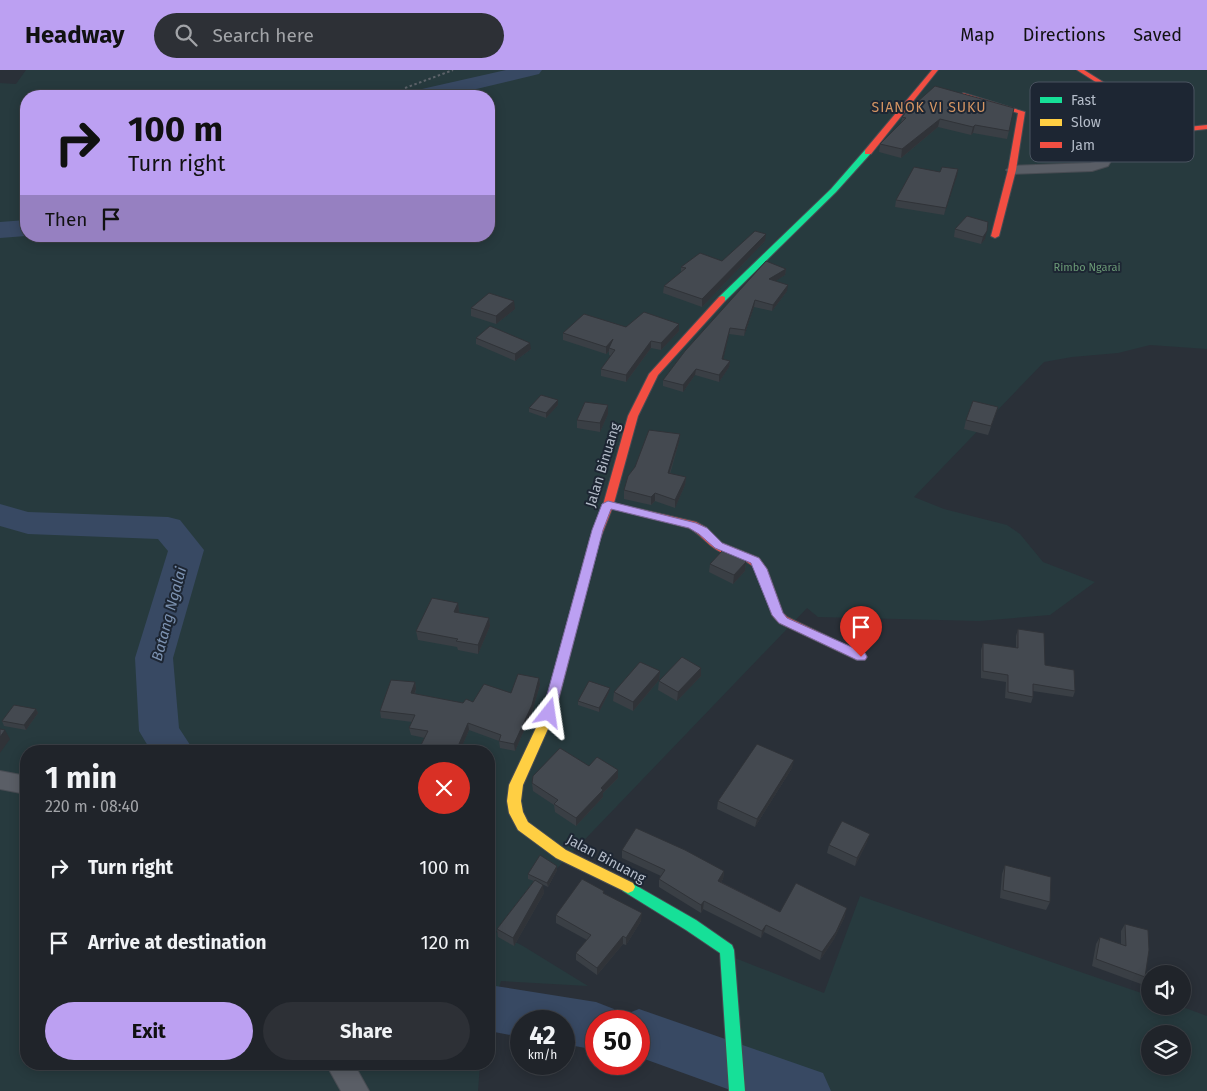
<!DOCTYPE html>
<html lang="en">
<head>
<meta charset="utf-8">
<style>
	:root { --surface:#20242a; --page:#2d3036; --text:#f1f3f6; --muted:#a2a4a8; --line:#3d4147; --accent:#bca0f2 }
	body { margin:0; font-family:"Fira Sans",sans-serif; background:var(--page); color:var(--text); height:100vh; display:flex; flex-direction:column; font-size:19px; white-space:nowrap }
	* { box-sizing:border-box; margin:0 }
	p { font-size:16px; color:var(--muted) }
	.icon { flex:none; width:28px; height:28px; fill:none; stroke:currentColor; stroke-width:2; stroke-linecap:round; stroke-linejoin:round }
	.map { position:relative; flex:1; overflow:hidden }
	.details { position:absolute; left:20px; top:675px; width:475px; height:325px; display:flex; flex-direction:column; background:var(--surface); border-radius:20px; box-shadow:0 2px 12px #0003,0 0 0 1px var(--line) }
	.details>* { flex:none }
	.hud { position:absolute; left:20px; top:20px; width:475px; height:152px; border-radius:20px; box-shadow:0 2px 12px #0003,0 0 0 1px var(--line); background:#bca0f2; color:#111; overflow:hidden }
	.tools { position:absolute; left:1141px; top:895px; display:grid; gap:10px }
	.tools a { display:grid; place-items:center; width:50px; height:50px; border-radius:50%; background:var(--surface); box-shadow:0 2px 12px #0003,0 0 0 1px var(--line); font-size:25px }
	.speed { position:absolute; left:510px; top:940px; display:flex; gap:10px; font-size:25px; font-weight:700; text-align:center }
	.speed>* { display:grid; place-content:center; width:65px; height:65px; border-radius:50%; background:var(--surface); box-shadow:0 2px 12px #0003,0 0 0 1px var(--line); line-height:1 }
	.speed small { font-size:12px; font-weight:400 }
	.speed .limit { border:8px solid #d22; background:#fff; color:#111 }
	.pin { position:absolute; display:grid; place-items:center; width:42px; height:42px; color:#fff; margin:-51px -21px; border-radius:50% 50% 50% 0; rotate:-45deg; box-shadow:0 0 5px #0007 }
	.pin .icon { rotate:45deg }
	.me { position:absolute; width:55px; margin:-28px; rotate:15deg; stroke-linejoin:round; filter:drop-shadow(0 0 4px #0008) }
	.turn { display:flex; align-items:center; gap:18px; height:105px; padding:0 25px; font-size:22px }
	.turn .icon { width:65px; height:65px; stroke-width:2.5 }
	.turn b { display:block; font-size:35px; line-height:42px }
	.then { display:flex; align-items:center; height:48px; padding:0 25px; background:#0003; gap:10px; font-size:19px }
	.round { display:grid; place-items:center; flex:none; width:52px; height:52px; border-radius:26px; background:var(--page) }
	.summary { display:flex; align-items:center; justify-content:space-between; height:85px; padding:0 25px }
	h1 { font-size:30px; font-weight:700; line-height:38px }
	.action { display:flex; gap:10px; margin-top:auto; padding:10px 25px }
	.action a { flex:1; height:58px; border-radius:30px; background:var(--accent); color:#111; font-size:20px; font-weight:700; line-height:58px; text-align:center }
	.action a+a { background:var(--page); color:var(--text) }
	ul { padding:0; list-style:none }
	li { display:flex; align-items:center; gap:15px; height:75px; padding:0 25px }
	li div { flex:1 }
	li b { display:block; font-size:19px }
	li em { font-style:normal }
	header { display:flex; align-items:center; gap:30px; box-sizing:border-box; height:70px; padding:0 25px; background:var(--accent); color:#111 }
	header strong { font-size:24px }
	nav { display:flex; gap:28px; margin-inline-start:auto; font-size:18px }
	.search { width:350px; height:45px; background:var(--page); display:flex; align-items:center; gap:12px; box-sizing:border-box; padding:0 18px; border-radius:28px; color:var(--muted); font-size:19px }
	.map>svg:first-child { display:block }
</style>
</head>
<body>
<header>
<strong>Headway</strong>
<div class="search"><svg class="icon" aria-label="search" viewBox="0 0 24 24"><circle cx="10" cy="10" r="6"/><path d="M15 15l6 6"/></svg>Search here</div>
<nav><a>Map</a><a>Directions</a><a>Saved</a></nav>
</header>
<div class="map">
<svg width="1207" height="1021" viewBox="0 0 1207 1021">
	<rect width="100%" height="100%" fill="#2a3038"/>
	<g fill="#273a3e" fill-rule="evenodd">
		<path d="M26,0h1181v279l-57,-4 -32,8 -46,4 -28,5 -130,135 30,12 63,16 13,9 23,28 52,20 -45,33 -71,6 -161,-4 -11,-9 -311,324 27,14 65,40 -87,-5 -12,37v-267h-463v313h454l-2,27h-478v-1008l16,1zM26,26h463v140h-463z"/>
		<path d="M860,826l290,100v10h30l27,10v75h-388l-82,-33 -7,-102 94,37zM1150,964h32v32h-32z"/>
	</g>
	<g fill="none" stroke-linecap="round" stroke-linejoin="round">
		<g fill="#384963" fill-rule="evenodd">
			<polygon points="506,0 542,0 539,4 447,26 410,26 413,21"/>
			<polygon points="26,150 26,166 0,168 0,152"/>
			<polygon points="0,434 28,442 168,447 180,450 204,480 173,588 179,658 194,681 151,681 139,661 135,588 168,481 158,469 28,464 0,456"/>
			<polygon points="489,915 596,932 614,939 619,951 621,946 639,939 823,1003 831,1021 733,1021 639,987 639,951 596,951 596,980 564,974 564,951 521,951 521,967 489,961"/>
		</g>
		<g stroke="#484c53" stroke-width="2">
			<g id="street">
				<polygon points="1109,80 1115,84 1108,96 1092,101 1012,104 1006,100 1012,96 1091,93 1099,91 1105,81"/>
				<polygon points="0,701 26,706 26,724 0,719"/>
				<polygon points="326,994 354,994 369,1021 341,1021"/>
			</g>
		</g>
		<g stroke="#484c53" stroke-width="2">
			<g id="fast">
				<polygon points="865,80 872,82 836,122 725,231 719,231 719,227 831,119"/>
				<polygon points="628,811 696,850 732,875 734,880 745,1021 729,1021 720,883 686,860 623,821 621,817 623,813"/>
			</g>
		</g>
		<g stroke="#484c53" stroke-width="2">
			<polygon id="slow" points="595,465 600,469 555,643 523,715 521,731 523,742 528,752 566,780 633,813 635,817 633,821 628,823 556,788 518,760 509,743 507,731 509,715 543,643 590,469"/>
		</g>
		<g stroke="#484c53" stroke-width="2">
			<g id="jam">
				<polygon points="932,0 938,0 871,84 865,84 865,80"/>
				<polygon points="1077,0 1084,0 1170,54 1188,57 1207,55 1207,59 1188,61 1166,57"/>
				<polygon points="963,23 1025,42 1016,100 999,166 995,168 991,166 1008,100 1018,43 961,26 960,25"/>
				<path d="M722,226l3,1v4l-67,74 -20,41 -24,87 82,19 11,6 15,15 37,15 8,11 16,44 4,4 78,37 2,3 -2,3h-8l-78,-37 -7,-8 -16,-45c-10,-14 -29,-12 -42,-22 -10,-7 -14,-14 -25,-20l-77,-19 -13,33h-8l-1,-3 13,-34 25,-89 21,-42 70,-77z"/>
			</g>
		</g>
		<polyline stroke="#5d636a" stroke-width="2" stroke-dasharray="2.5 2.5" stroke-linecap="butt" points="405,18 453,0"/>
		<use href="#street" fill="#5a5e66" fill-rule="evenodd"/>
		<use href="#fast" fill="#16e098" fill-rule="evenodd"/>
		<use href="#slow" fill="#ffcf43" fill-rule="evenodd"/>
		<use href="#jam" fill="#f24e42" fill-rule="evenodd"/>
	</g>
	<g fill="#3a3f45">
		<polygon points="906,42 1009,61 1007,69 973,63 971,65 938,57 901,88 879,82 880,74 901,54 902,47"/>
		<polygon points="1159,67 1158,71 1145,89 1129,86 1130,82"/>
		<polygon points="958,99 944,145 895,137 896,130"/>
		<polygon points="967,146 985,169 981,174 954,167 955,159"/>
		<polygon points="765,171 702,237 663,223 664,216 681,202 681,197 722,191"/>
		<polygon points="786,199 785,205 775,211 787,221 772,241 754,237 744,266 729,264 723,289 730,291 729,297 719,312 695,305 683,322 663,316 663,310"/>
		<polygon points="471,238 515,239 496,254 471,246"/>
		<polygon points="626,257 679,261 661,280 651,278 626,312 601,306 601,299 611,286 609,285 609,281 606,284 563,270 563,263"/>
		<polygon points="476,268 531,279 515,291 476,274"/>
		<polygon points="558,335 546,348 529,342 529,338"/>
		<polygon points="608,335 608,344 600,362 577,358 577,350"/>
		<polygon points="998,337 988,365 964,359 966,350"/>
		<polygon points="680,364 679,372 670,404 686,407 685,415 675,438 655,431 651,435 624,429 624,420"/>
		<polygon points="746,492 745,501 733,514 709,502 710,494"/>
		<polygon points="458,533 459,543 489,548 490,556 478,584 458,580 457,577 418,570 416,561"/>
		<polygon points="1018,559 1045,595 1075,621 1073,627 1033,621 1033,627 1031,633 1005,628 1006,612 981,608 981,580 983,573 1016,578 1016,566"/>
		<polygon points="701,598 701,606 677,631 658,620 659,611"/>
		<polygon points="660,601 659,610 633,641 613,631 614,622"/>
		<polygon points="539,608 540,615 532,642 515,681 500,678 499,671 469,660 460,681 421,681 420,677 425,668 411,665 409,658 412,652 381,648 380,641 415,612 416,619 415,624 463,633 473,632 511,623"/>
		<polygon points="609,622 599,642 578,635 578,631"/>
		<polygon points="36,639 38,643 26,660 4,656 2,651"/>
		<polygon points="589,696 618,700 618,708 603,723 603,727 576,756 555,742 554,735 533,721 532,713"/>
		<polygon points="792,698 755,757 717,739 718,731"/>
		<polygon points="867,772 855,796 827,783 829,775"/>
		<polygon points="622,780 724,801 723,809 721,812 780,842 845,846 834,869 820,890 764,862 761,868 703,839 701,843 659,817 659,809 661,806 622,788"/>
		<polygon points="1005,795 1050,832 1046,840 1000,828 1002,804"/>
		<polygon points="557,796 557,800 548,817 542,814 544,823 514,876 498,867 497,859 534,811 528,809 528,804"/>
		<polygon points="604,824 641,851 626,875 623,874 597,905 576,890 576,883 587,870 556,853 556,845"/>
		<polygon points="1125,854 1145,907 1141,914 1092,896 1096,874 1100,867 1121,875 1121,861"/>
	</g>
	<g fill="#303338">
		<polygon points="940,49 938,57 901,88 902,79"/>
		<polygon points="975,55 973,63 971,65 973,57"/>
		<polygon points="1159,67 1158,71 1145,89 1146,85"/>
		<polygon points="958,99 957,106 944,145 946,138"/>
		<polygon points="987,161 985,169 981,174 983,167"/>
		<polygon points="766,164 765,171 702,237 702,229"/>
		<polygon points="786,199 785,205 768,216 769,209"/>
		<polygon points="788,215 787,221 772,241 773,235"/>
		<polygon points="755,230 754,237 744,266 745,260"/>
		<polygon points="514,231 515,239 496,254 496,246"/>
		<polygon points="679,254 679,261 661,280 661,273"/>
		<polygon points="730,258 729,264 722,295 722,289"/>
		<polygon points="613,269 609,278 609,281 606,284 606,277"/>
		<polygon points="651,271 651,278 626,312 626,305"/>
		<polygon points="530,273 531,279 515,291 515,284"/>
		<polygon points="730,291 729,297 719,312 719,305"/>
		<polygon points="696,299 695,305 683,322 683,315"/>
		<polygon points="558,330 558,335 546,348 546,343"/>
		<polygon points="608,335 608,344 600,362 600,353"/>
		<polygon points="680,364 679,372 667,411 668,403"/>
		<polygon points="686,407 685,415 675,438 675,430"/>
		<polygon points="655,423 655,431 651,435 651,427"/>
		<polygon points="746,492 745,501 733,514 734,505"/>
		<polygon points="458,533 459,542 455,550 454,542"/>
		<polygon points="489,548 490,556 478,584 478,575"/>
		<polygon points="701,598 701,606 677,631 678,622"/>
		<polygon points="660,601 659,610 633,641 633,632"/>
		<polygon points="539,608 540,615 532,642 515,681 514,674"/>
		<polygon points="415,612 416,619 412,630 411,623"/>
		<polygon points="610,618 609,622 599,642 599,638"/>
		<polygon points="36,639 38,643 26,660 24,655"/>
		<polygon points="468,653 469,660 460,681 456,681"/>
		<polygon points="5,660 10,669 0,683 0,667"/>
		<polygon points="794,690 792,698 755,757 757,749"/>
		<polygon points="618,700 618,708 603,723 603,727 576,756 576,748 601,718"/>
		<polygon points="870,764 867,772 855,796 857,788"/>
		<polygon points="557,796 557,800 548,817 547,813"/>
		<polygon points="724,801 723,809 717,819 718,811"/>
		<polygon points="543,815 544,823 514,876 513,868"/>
		<polygon points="704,831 703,839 701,843 701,835"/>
		<polygon points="847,838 845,846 834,869 820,890 822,882"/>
		<polygon points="642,843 641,851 626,875 626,868"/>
		<polygon points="766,855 764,862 761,868 762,861"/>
		<polygon points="623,866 623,874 597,905 597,898"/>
	</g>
	<g fill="#444950" stroke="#303338">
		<polygon points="935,16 1014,38 1009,61 975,55 973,57 940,49 902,79 880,74 906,48 902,47 906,42"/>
		<polygon points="914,97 940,102 942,97 958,99 946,138 896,130"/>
		<polygon points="967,146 988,152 987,161 983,167 955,159"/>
		<polygon points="755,161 766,164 702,229 664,216 686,198 681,197 700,183 722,191"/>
		<polygon points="766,191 786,199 769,209 788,215 773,235 755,230 745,260 730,258 722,289 730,291 719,305 696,299 683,315 663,310 685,281"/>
		<polygon points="489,223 514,231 496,246 471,238"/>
		<polygon points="644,242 679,254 661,273 651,271 626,305 601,299 615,280 609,278 613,269 606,277 563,263 584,244 626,257"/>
		<polygon points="490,256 530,273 515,284 476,268"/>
		<polygon points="541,325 558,330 546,343 529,338"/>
		<polygon points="973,331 998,337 991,356 966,350"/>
		<polygon points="585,332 608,335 600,353 577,350"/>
		<polygon points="649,360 680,364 668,403 686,407 675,430 655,423 651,427 624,420 628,406 635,397"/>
		<polygon points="722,481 745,490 746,492 734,505 710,494"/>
		<polygon points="432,528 458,533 454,542 489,548 478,575 456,571 458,569 416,561"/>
		<polygon points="1018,559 1044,563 1045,595 1074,600 1075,621 1033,614 1033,627 1008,622 1008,605 983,601 983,573 1018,578"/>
		<polygon points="682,587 701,598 678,622 659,611"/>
		<polygon points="640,592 660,601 633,632 614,622"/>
		<polygon points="518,604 539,608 532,635 514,674 499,671 501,665 468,653 456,681 430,681 429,679 420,677 428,661 409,658 415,645 380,641 391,610 415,612 411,623 463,633 466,629 473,632 484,614 511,623"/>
		<polygon points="589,611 610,618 599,638 578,631"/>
		<polygon points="14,635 36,639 24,655 2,651"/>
		<polygon points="0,659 5,660 0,667"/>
		<polygon points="757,674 794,690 757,749 718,731"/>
		<polygon points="560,678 589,696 597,687 618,700 601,718 603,720 576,748 554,734 558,730 532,713 533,706"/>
		<polygon points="842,751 870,764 857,788 829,775"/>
		<polygon points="636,758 685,780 724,801 718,811 780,842 796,813 847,838 836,862 822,882 766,855 762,861 704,831 701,835 659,809 665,800 622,780"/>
		<polygon points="540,785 557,796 547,813 528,804"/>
		<polygon points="1005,795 1051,807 1050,832 1003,820"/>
		<polygon points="582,809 604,821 603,823 642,843 626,868 623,866 597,898 576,883 591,865 556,845"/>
		<polygon points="535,810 543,815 513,868 497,859"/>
		<polygon points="1125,854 1148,860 1149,880 1145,907 1096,889 1100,867 1126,876"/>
	</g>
	<polygon fill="#bca0f2" stroke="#7a689d" points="608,431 696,453 707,458 722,473 759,488 767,499 783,543 787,548 865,583 867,587 865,590 857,590 779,553 772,545 751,493 715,478 699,464 689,458 611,439 603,460 555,643 549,648 544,647 542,643 592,460 602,434"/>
	<g text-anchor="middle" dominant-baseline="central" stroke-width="4" stroke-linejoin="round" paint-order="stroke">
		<g font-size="11" fill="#6b9a76" stroke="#1d2633">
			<text x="1087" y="197">Rimbo Ngarai</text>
		</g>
		<g font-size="14" letter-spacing="1" fill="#d59563" stroke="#1d2633">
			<text x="929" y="37">SIANOK VI SUKU</text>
		</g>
		<g font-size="14" fill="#b4bcc9" stroke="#1d2633">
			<text transform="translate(603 395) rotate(-73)">Jalan Binuang</text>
			<text transform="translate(606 789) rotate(28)">Jalan Binuang</text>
		</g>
		<g font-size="15" font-style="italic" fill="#7c92b1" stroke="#1d2633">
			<text transform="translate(169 544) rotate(-75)">Batang Ngalai</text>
		</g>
	</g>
	<rect x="1030" y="12" width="164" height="80" rx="8" fill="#1d2633" stroke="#4a5360" stroke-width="1"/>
	<rect x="1040" y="27" width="22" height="6" fill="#16e098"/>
	<rect x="1040" y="49" width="22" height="7" fill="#ffcf43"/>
	<rect x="1040" y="72" width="22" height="6" fill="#f24e42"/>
	<g font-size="14" fill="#b4bcc9">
		<text x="1071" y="35">Fast</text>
		<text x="1071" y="57">Slow</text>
		<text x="1071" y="80">Jam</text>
	</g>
</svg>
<div class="tools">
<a><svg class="icon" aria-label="sound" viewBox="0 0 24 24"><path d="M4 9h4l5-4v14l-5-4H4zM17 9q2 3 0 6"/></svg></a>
<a><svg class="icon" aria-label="layers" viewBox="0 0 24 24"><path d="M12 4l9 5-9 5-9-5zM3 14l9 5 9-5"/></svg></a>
</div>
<div class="speed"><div>42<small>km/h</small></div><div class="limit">50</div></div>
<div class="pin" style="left:861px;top:587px;background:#d93025"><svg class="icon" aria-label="arrive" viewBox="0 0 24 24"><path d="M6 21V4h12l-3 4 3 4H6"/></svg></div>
<svg class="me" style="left:549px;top:643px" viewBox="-20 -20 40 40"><path d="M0-17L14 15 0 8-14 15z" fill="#bca0f2" stroke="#fff" stroke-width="4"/></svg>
<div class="hud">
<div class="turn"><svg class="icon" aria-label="right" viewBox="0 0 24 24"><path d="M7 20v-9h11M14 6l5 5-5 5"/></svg><div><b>100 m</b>Turn right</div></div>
<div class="then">Then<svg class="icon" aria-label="arrive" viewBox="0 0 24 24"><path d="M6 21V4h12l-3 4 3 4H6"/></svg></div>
</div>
<section class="details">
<div class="summary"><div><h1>1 min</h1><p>220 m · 08:40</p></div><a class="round" style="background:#d93025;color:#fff"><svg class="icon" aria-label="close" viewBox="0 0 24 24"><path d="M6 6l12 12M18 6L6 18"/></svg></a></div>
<ul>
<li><svg class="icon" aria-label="right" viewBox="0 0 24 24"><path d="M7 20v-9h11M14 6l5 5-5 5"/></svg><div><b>Turn right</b></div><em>100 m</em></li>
<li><svg class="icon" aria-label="arrive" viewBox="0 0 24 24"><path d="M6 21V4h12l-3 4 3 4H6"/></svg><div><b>Arrive at destination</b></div><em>120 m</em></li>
</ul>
<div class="action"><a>Exit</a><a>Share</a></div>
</section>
</div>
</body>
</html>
